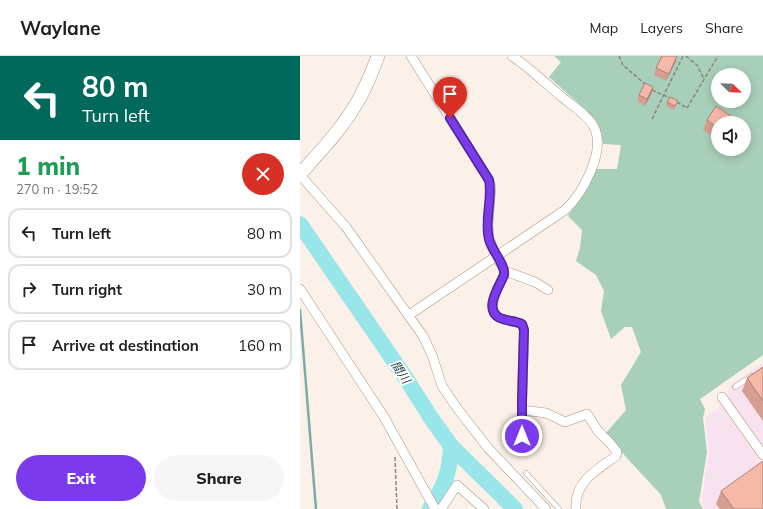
<!DOCTYPE html>
<html lang="en">
<head>
<meta charset="utf-8">
<style>
	:root { --surface:#fff; --page:#f6f6f6; --text:#202124; --muted:#757577; --line:#e0e0e0; --accent:#7c3aed }
	body { margin:0; font-family:Mulish,"Noto Sans JP",sans-serif; background:var(--page); color:var(--text); height:100vh; display:flex; flex-direction:column; font-size:15px; white-space:nowrap }
	* { box-sizing:border-box; margin:0 }
	p { font-size:13px; color:var(--muted) }
	.icon { flex:none; width:22px; height:22px; fill:none; stroke:currentColor; stroke-width:2; stroke-linecap:round; stroke-linejoin:round }
	.map { position:relative; flex:1; overflow:hidden }
	.panel { display:flex; flex-direction:column; background:var(--surface); width:300px }
	.panel>* { flex:none }
	.hud { background:#00695c; color:#fff; overflow:hidden }
	.needle { width:26px; rotate:113deg }
	.fabs { position:absolute; left:411px; top:12px; display:grid; gap:8px }
	.fabs a { display:grid; place-items:center; width:40px; height:40px; border-radius:50%; background:var(--surface); box-shadow:0 2px 10px #0003; font-size:20px }
	.pin { position:absolute; display:grid; place-items:center; width:34px; height:34px; color:#fff; margin:-41px -17px; border-radius:50% 50% 50% 0; rotate:-45deg; box-shadow:0 0 4px #0007 }
	.pin .icon { rotate:45deg }
	.me { position:absolute; width:44px; margin:-22px; rotate:0deg; stroke-linejoin:round; filter:drop-shadow(0 0 3px #0008) }
	.turn { display:flex; align-items:center; gap:14px; height:84px; padding:0 16px; font-size:18px }
	.turn .icon { width:52px; height:52px; stroke-width:2.5 }
	.turn b { display:block; font-size:28px; line-height:34px }
	.round { display:grid; place-items:center; flex:none; width:42px; height:42px; border-radius:21px; background:var(--page) }
	.summary { display:flex; align-items:center; justify-content:space-between; height:68px; padding:0 16px }
	h1 { font-size:24px; font-weight:800; line-height:30px; color:#1e9e55 }
	.primary-button { display:flex; gap:8px; margin-top:auto; padding:8px 16px }
	.primary-button a { flex:1; height:46px; border-radius:24px; background:var(--accent); color:#fff; font-size:16px; font-weight:800; line-height:46px; text-align:center }
	.primary-button a+a { background:var(--page); color:var(--text) }
	ul { padding:0; list-style:none }
	li { display:flex; align-items:center; gap:12px; height:50px; margin:0 8px 6px; padding:0 8px; border:2px solid var(--line); border-radius:12px }
	li div { flex:1 }
	li b { display:block; font-size:15px }
	li em { font-style:normal }
	header { display:flex; align-items:center; gap:24px; box-sizing:border-box; height:56px; padding:0 20px; background:var(--surface); border-bottom:1px solid var(--line) }
	header strong { font-size:19px }
	nav { display:flex; gap:22px; margin-inline-start:auto; font-size:14px }
	main { display:flex; flex:1; min-height:0 }
	.map>svg:first-child { display:block }
</style>
</head>
<body>
<header>
<strong>Waylane</strong>
<nav><a>Map</a><a>Layers</a><a>Share</a></nav>
</header>
<main>
<section class="panel">
<div class="hud">
<div class="turn"><svg class="icon" aria-label="left" viewBox="0 0 24 24"><path d="M17 20v-9H6M10 6l-5 5 5 5"/></svg><div><b>80 m</b>Turn left</div></div>
</div>
<div class="summary"><div><h1>1 min</h1><p>270 m · 19:52</p></div><a class="round" style="background:#d93025;color:#fff"><svg class="icon" aria-label="close" viewBox="0 0 24 24"><path d="M6 6l12 12M18 6L6 18"/></svg></a></div>
<ul>
<li><svg class="icon" aria-label="left" viewBox="0 0 24 24"><path d="M17 20v-9H6M10 6l-5 5 5 5"/></svg><div><b>Turn left</b></div><em>80 m</em></li>
<li><svg class="icon" aria-label="right" viewBox="0 0 24 24"><path d="M7 20v-9h11M14 6l5 5-5 5"/></svg><div><b>Turn right</b></div><em>30 m</em></li>
<li><svg class="icon" aria-label="arrive" viewBox="0 0 24 24"><path d="M6 21V4h12l-3 4 3 4H6"/></svg><div><b>Arrive at destination</b></div><em>160 m</em></li>
</ul>
<div class="primary-button"><a>Exit</a><a>Share</a></div>
</section>
<div class="map">
<svg width="463" height="453" viewBox="0 0 463 453">
	<rect width="100%" height="100%" fill="#fbf1e9"/>
	<g fill="#f8e2f0">
		<polygon points="463,306 463,393 428,344 429,330"/>
		<polygon points="421,350 463,409 463,453 405,453 401,447 409,396 405,362"/>
	</g>
	<path fill="#a8cfb9" fill-rule="evenodd" d="M254,0h209v299l-63,44 5,10 -2,9 4,34 -8,50 4,7h-37l-5,-14 -56,-61 21,-24 -5,-25 20,-33 -9,-25h-7l-14,12 -10,-28 3,-20 -8,-16 -20,-14 4,-13 2,-18 -14,-14 14,-23 11,-24h24l4,-24 -18,-1 -2,-12 -12,-19 -40,-36 12,-15zM418,19h26v26h-26zM418,67h26v26h-26z"/>
	<g fill="none" stroke-linecap="round" stroke-linejoin="round">
		<polyline stroke="#79adad" stroke-width="2.5" points="0,254 16,453"/>
		<g stroke="#98e6e9" stroke-width="16">
			<polyline points="0,168 105,321 131,362 151,390 215,453"/>
			<path d="M130,453c14,-23 20,-36 21,-63"/>
		</g>
		<g stroke="#ab9481" stroke-width="5.5">
			<g id="lane">
				<polyline points="435,331 452,320"/>
				<polyline points="226,417 259,453"/>
			</g>
		</g>
		<g stroke="#ab9481" stroke-width="10">
			<g id="street">
				<polyline points="111,0 189,124 191,131 188,169 189,182 196,200 205,215 235,226 248,234"/>
				<polyline points="0,119 46,171 123,280 132,299 142,330 157,352 188,392 246,453"/>
				<path d="M205,215l-1,4c-5,12 -21,35 -4,43 7,3 15,3 22,6l2,6 -2,71v34"/>
				<polyline points="0,233 84,361 135,453"/>
				<path d="M109,259l156,-105c18,-17 41,-59 29,-83 -5,-11 -23,-22 -32,-30 -16,-13 -32,-29 -50,-41"/>
				<polyline points="422,341 463,399"/>
				<path d="M222,354l24,3 19,9 22,-8 11,17 12,12 7,9 -1,4c-20,14 -42,26 -40,53"/>
				<polyline points="141,453 157,429 184,453"/>
			</g>
		</g>
		<g stroke="#ab9481" stroke-width="14">
			<path id="secondary" d="M0,118c19,-21 38,-41 53,-65 11,-16 18,-35 25,-53"/>
		</g>
		<g stroke="#8f857d" stroke-width="1.5" stroke-dasharray="4 2" stroke-linecap="butt">
			<polyline points="319,0 323,9 346,29"/>
			<polyline points="386,0 397,9 404,23"/>
			<polyline points="352,34 370,42"/>
			<polyline points="377,46 387,52"/>
			<polyline points="387,52 418,0"/>
			<polyline points="352,63 383,0"/>
			<polyline points="95,401 97,453"/>
		</g>
		<use href="#lane" stroke="#fff" stroke-width="4.5"/>
		<use href="#street" stroke="#fff" stroke-width="9"/>
		<use href="#secondary" stroke="#fff" stroke-width="13"/>
	</g>
	<g fill="#d49e90">
		<polygon points="376,5 366,25 354,19 356,12"/>
		<polygon points="353,31 351,38 345,50 337,45 339,39"/>
		<polygon points="367,46 377,48 374,54 366,50"/>
		<polygon points="407,64 418,67 418,84 403,74"/>
		<polygon points="463,311 463,365 442,335 447,322"/>
		<polygon points="421,435 463,453 420,453 416,448"/>
	</g>
	<g fill="#ac8175">
		<polygon points="377,0 376,5 366,25 369,18"/>
		<polygon points="353,31 351,38 345,50 347,43"/>
	</g>
	<g fill="#f6b8a7" stroke="#ac8175">
		<polygon points="362,0 377,0 369,18 356,12"/>
		<polygon points="345,27 353,31 347,43 339,39"/>
		<polygon points="370,41 378,45 375,50 367,46"/>
		<polygon points="416,50 441,67 418,67 418,72 407,64"/>
		<polygon points="463,311 463,345 447,322"/>
		<polygon points="463,405 463,453 434,453 421,435"/>
	</g>
	<g fill="none" stroke-linecap="round" stroke-linejoin="round">
		<g stroke="#51269a" stroke-width="10">
			<path id="route" d="M150,62l39,62c4,19 -5,40 0,59 2,11 17,26 15,36 -5,12 -21,35 -4,43 7,3 15,3 22,6l2,6 -2,71v35"/>
		</g>
		<use href="#route" stroke="#7c3aed" stroke-width="7"/>
	</g>
	<g text-anchor="middle" dominant-baseline="central" stroke-width="4" stroke-linejoin="round" paint-order="stroke">
		<g font-size="12" font-style="italic" fill="#193e40" stroke="#fff">
			<text transform="translate(101 316) rotate(56)">間川</text>
		</g>
	</g>
</svg>
<div class="fabs">
<a><svg class="needle" viewBox="-14 -14 28 28"><path d="M0-13l5 13h-10z" fill="#e53935"/><path d="M0 13l5-13h-10z" fill="#757577"/></svg></a>
<a><svg class="icon" aria-label="sound" viewBox="0 0 24 24"><path d="M4 9h4l5-4v14l-5-4H4zM17 9q2 3 0 6"/></svg></a>
</div>
<div class="pin" style="left:150px;top:62px;background:#d93025"><svg class="icon" aria-label="arrive" viewBox="0 0 24 24"><path d="M6 21V4h12l-3 4 3 4H6"/></svg></div>
<svg class="me" style="left:222px;top:380px" viewBox="-20 -20 40 40"><circle r="17" fill="#7c3aed" stroke="#fff" stroke-width="3"/><path d="M0-11L8 9 0 5-8 9z" fill="#fff"/></svg>
</div>
</main>
</body>
</html>
